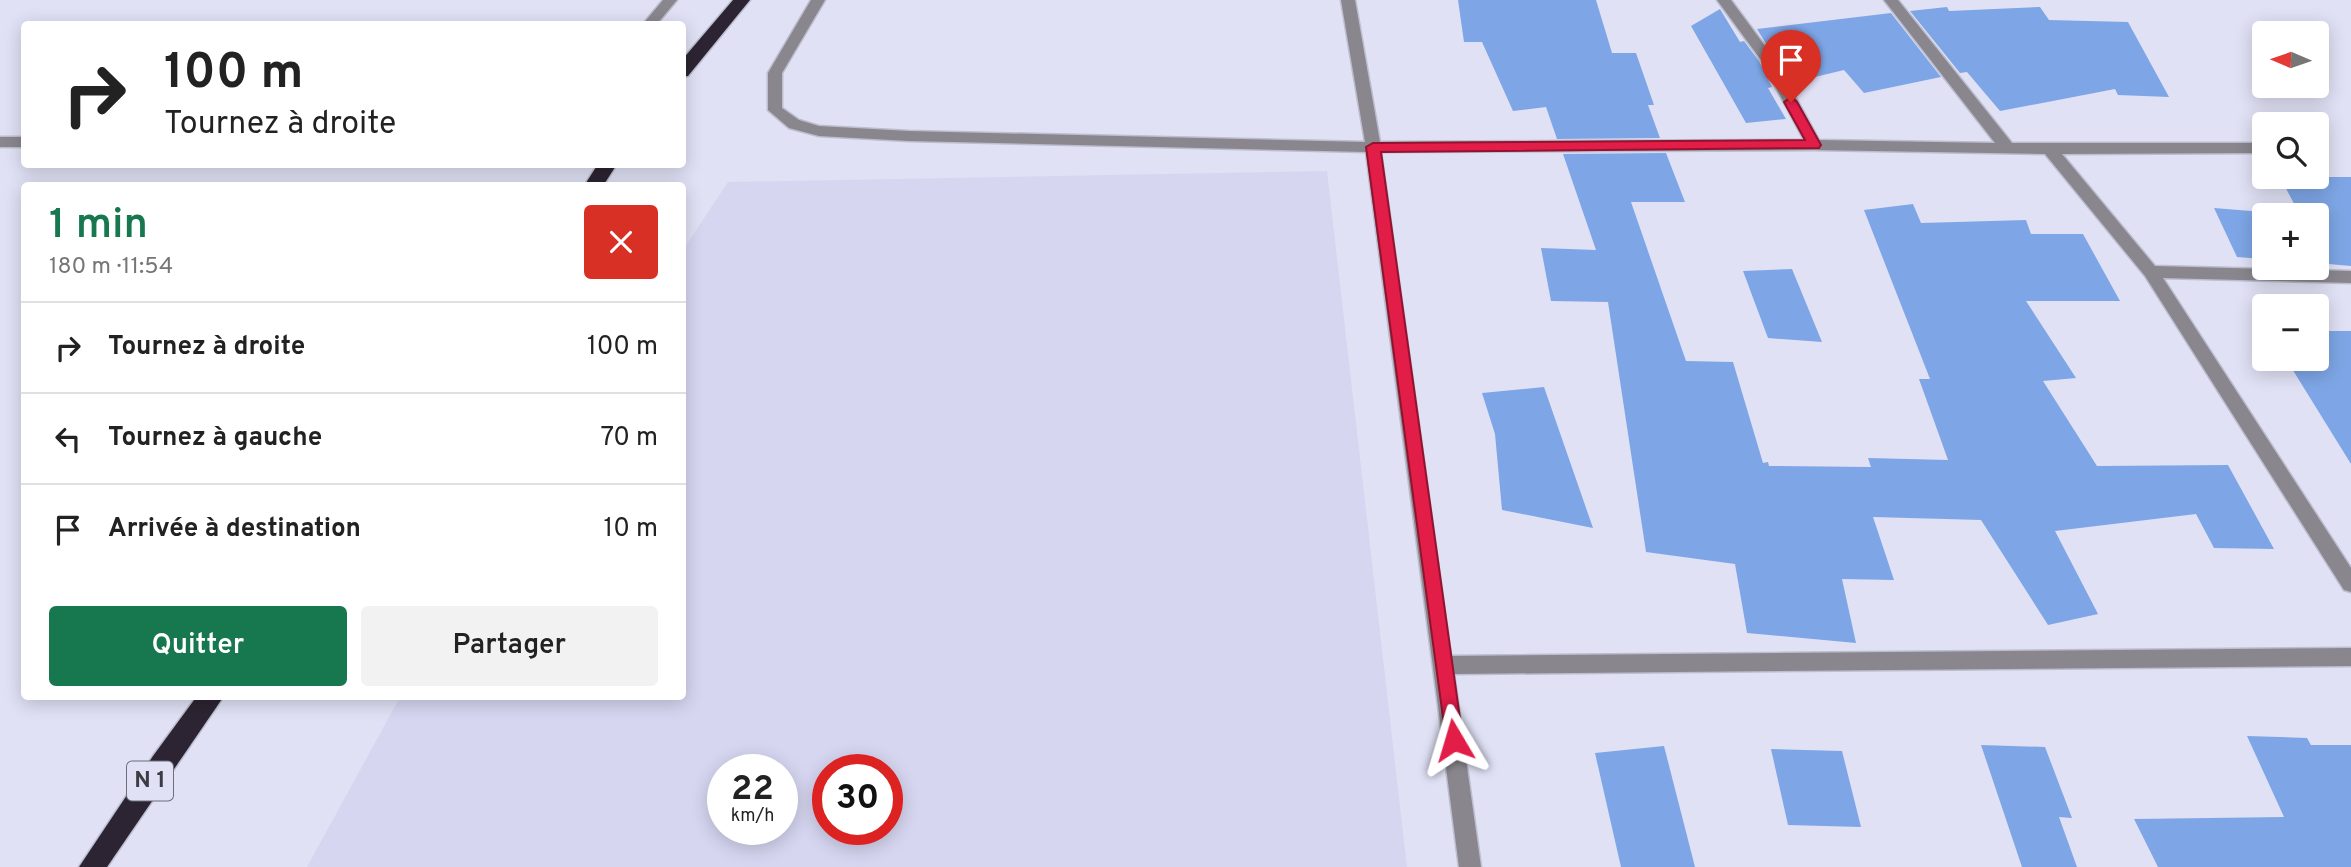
<!DOCTYPE html>
<html lang="fr">
<head>
<meta charset="utf-8">
<style>
	:root { --surface:#fff; --page:#f2f2f2; --text:#222; --muted:#767676; --line:#e0e0e0; --accent:#17774e }
	body { margin:0; font-family:Overpass,sans-serif; background:var(--page); color:var(--text); height:100vh; display:flex; flex-direction:column; font-size:26px; white-space:nowrap }
	* { box-sizing:border-box; margin:0 }
	p { font-size:23px; color:var(--muted) }
	.icon { flex:none; width:38px; height:38px; fill:none; stroke:currentColor; stroke-width:2; stroke-linecap:round; stroke-linejoin:round }
	.map { position:relative; flex:1; overflow:hidden }
	.side { position:absolute; left:21px; top:182px; width:665px; height:518px; display:flex; flex-direction:column; background:var(--surface); border-radius:7px; box-shadow:0 4px 18px #0003 }
	.side>* { flex:none }
	.hud { position:absolute; left:21px; top:21px; width:665px; height:147px; border-radius:7px; box-shadow:0 4px 18px #0003; background:#fff; color:var(--text); overflow:hidden }
	.needle { width:46px; rotate:272deg }
	.fabs { position:absolute; left:2252px; top:21px; display:grid; gap:14px }
	.fabs a { display:grid; place-items:center; width:77px; height:77px; border-radius:7px; background:var(--surface); box-shadow:0 4px 18px #0003; font-size:35px }
	.speed { position:absolute; left:707px; top:754px; display:flex; gap:14px; font-size:35px; font-weight:700; text-align:center }
	.speed>* { display:grid; place-content:center; width:91px; height:91px; border-radius:50%; background:var(--surface); box-shadow:0 4px 18px #0003; line-height:1 }
	.speed small { font-size:18px; font-weight:400 }
	.speed .limit { border:10px solid #d22; background:#fff; color:#111 }
	.pin { position:absolute; display:grid; place-items:center; width:60px; height:60px; color:#fff; margin:-72px -30px; border-radius:50% 50% 50% 0; rotate:-45deg; box-shadow:0 0 7px #0007 }
	.pin .icon { rotate:45deg }
	.me { position:absolute; width:77px; margin:-38px; rotate:353deg; stroke-linejoin:round; filter:drop-shadow(0 0 5px #0008) }
	.turn { display:flex; align-items:center; gap:24px; height:147px; padding:0 28px; font-size:32px }
	.turn .icon { width:91px; height:91px; stroke-width:2.5 }
	.turn b { display:block; font-size:49px; line-height:60px }
	.round { display:grid; place-items:center; flex:none; width:74px; height:74px; border-radius:7px; background:var(--page) }
	.head { display:flex; align-items:center; justify-content:space-between; height:119px; padding:0 28px }
	h1 { font-size:42px; font-weight:600; line-height:52px; color:var(--accent) }
	.action { display:flex; gap:14px; margin-top:auto; padding:14px 28px }
	.action a { flex:1; height:80px; border-radius:7px; background:var(--accent); color:#fff; font-size:28px; font-weight:600; line-height:80px; text-align:center }
	.action a+a { background:var(--page); color:var(--text) }
	ul { padding:0; list-style:none }
	li { display:flex; align-items:center; gap:21px; height:91px; padding:0 28px; border-top:2px solid var(--line) }
	li div { flex:1 }
	li b { display:block; font-size:26px }
	li em { font-style:normal }
	.map>svg:first-child { display:block }
</style>
</head>
<body>
<div class="map">
<svg width="2351" height="867" viewBox="0 0 2351 867">
	<rect width="100%" height="100%" fill="#e0e1f5"/>
	<path fill="#d6d6f1" fill-rule="evenodd" d="M1327,171l80,696h-1100l93,-170 282,-1 1,-446 45,-68zM782,770v60h-59v-60zM887,770v60h-59v-60z"/>
	<g fill="#7ea6e6">
		<polygon points="1458,0 1596,0 1612,53 1636,53 1654,105 1648,105 1660,138 1557,139 1546,107 1513,111 1482,42 1464,42"/>
		<polygon points="1947,7 1949,11 2040,7 2049,20 2128,22 2169,97 2118,95 2115,89 2000,111 1967,72 1960,73 1910,11"/>
		<polygon points="1720,9 1740,42 1744,41 1759,61 1772,87 1768,88 1786,119 1746,123 1691,26"/>
		<polygon points="1891,13 1941,77 1864,93 1844,70 1790,83 1757,29"/>
		<polygon points="1666,153 1685,202 1631,202 1686,361 1733,362 1763,463 1768,462 1769,466 1871,467 1868,458 1948,460 1919,379 1930,379 1864,210 1913,204 1921,223 2026,220 2031,234 2083,234 2120,301 2026,301 2076,378 2043,381 2097,466 2228,465 2274,549 2214,548 2196,514 2055,531 2098,614 2048,625 1981,520 1873,517 1894,580 1842,579 1856,643 1747,633 1735,564 1646,552 1608,302 1551,301 1541,248 1596,250 1563,154"/>
		<polygon points="2280,177 2351,177 2351,266 2317,263 2317,215 2264,215 2264,259 2237,257 2214,208 2300,215"/>
		<polygon points="1792,269 1822,342 1768,338 1743,271"/>
		<polygon points="2317,331 2351,331 2351,464 2286,359 2317,359"/>
		<polygon points="1544,387 1593,528 1502,510 1495,434 1482,393"/>
		<polygon points="2247,736 2307,738 2311,745 2351,745 2351,867 2158,867 2134,819 2284,817"/>
		<polygon points="1981,745 2045,747 2072,818 2059,817 2077,867 2022,867"/>
		<polygon points="1664,746 1695,867 1621,867 1595,753"/>
		<polygon points="1771,749 1842,751 1861,827 1788,825"/>
	</g>
	<g fill="none" stroke-linecap="round" stroke-linejoin="round">
		<g stroke="#bcbdce" stroke-width="3">
			<g id="minor">
				<polygon points="663,0 677,0 657,24 643,24"/>
				<polygon points="811,0 825,0 782,73 782,108 799,120 819,126 909,131 1365,142 1341,0 1355,0 1380,142 1804,140 1761,60 1717,0 1731,0 1774,58 1819,140 1995,143 1884,0 1898,0 2012,143 2264,143 2264,153 2062,154 2155,266 2351,271 2351,283 2163,278 2351,568 2351,592 2344,590 2145,276 2045,154 1814,150 1381,152 1451,656 2351,648 2351,666 1454,674 1481,867 1459,867 1366,152 909,141 819,136 789,128 768,110 768,73"/>
				<rect x="0" y="137" width="24" height="10"/>
			</g>
		</g>
		<g stroke="#bcbdce" stroke-width="3">
			<g id="highway">
				<polygon points="733,0 750,0 688,76 682,77 682,60"/>
				<polygon points="598,164 617,164 603,186 584,186"/>
				<polygon points="197,696 224,696 107,867 79,867 153,756"/>
			</g>
		</g>
		<use href="#minor" fill="#8a868e" fill-rule="evenodd"/>
		<use href="#highway" fill="#2c2432" fill-rule="evenodd"/>
	</g>
	<polygon fill="#e11d48" stroke="#92132f" stroke-width="2" points="1791,97 1797,102 1821,145 1819,148 1381,152 1463,740 1460,747 1454,749 1447,747 1366,147 1373,143 1805,140 1784,102"/>
	<g text-anchor="middle" dominant-baseline="central" stroke-width="5" stroke-linejoin="round" paint-order="stroke">
		<rect fill="#e0e1f5" stroke="#6d6e79" stroke-width="2" x="127" y="761.5" width="46" height="39" rx="5"/>
		<g font-size="23" font-weight="bold" fill="#3c3c44">
			<text x="150" y="781">N 1</text>
		</g>
	</g>
</svg>
<div class="fabs">
<a><svg class="needle" viewBox="-14 -14 28 28"><path d="M0-13l5 13h-10z" fill="#e53935"/><path d="M0 13l5-13h-10z" fill="#767676"/></svg></a>
<a><svg class="icon" aria-label="search" viewBox="0 0 24 24"><circle cx="10" cy="10" r="6"/><path d="M15 15l6 6"/></svg></a>
<a>+</a>
<a>−</a>
</div>
<div class="speed"><div>22<small>km/h</small></div><div class="limit">30</div></div>
<div class="pin" style="left:1791px;top:102px;background:#d93025"><svg class="icon" aria-label="arrive" viewBox="0 0 24 24"><path d="M6 21V4h12l-3 4 3 4H6"/></svg></div>
<svg class="me" style="left:1454px;top:740px" viewBox="-20 -20 40 40"><path d="M0-17L14 15 0 8-14 15z" fill="#e11d48" stroke="#fff" stroke-width="4"/></svg>
<div class="hud">
<div class="turn"><svg class="icon" aria-label="right" viewBox="0 0 24 24"><path d="M7 20v-9h11M14 6l5 5-5 5"/></svg><div><b>100 m</b>Tournez à droite</div></div>
</div>
<section class="side">
<div class="head"><div><h1>1 min</h1><p>180 m · 11:54</p></div><a class="round" style="background:#d93025;color:#fff"><svg class="icon" aria-label="close" viewBox="0 0 24 24"><path d="M6 6l12 12M18 6L6 18"/></svg></a></div>
<ul>
<li><svg class="icon" aria-label="right" viewBox="0 0 24 24"><path d="M7 20v-9h11M14 6l5 5-5 5"/></svg><div><b>Tournez à droite</b></div><em>100 m</em></li>
<li><svg class="icon" aria-label="left" viewBox="0 0 24 24"><path d="M17 20v-9H6M10 6l-5 5 5 5"/></svg><div><b>Tournez à gauche</b></div><em>70 m</em></li>
<li><svg class="icon" aria-label="arrive" viewBox="0 0 24 24"><path d="M6 21V4h12l-3 4 3 4H6"/></svg><div><b>Arrivée à destination</b></div><em>10 m</em></li>
</ul>
<div class="action"><a>Quitter</a><a>Partager</a></div>
</section>
</div>
</body>
</html>
